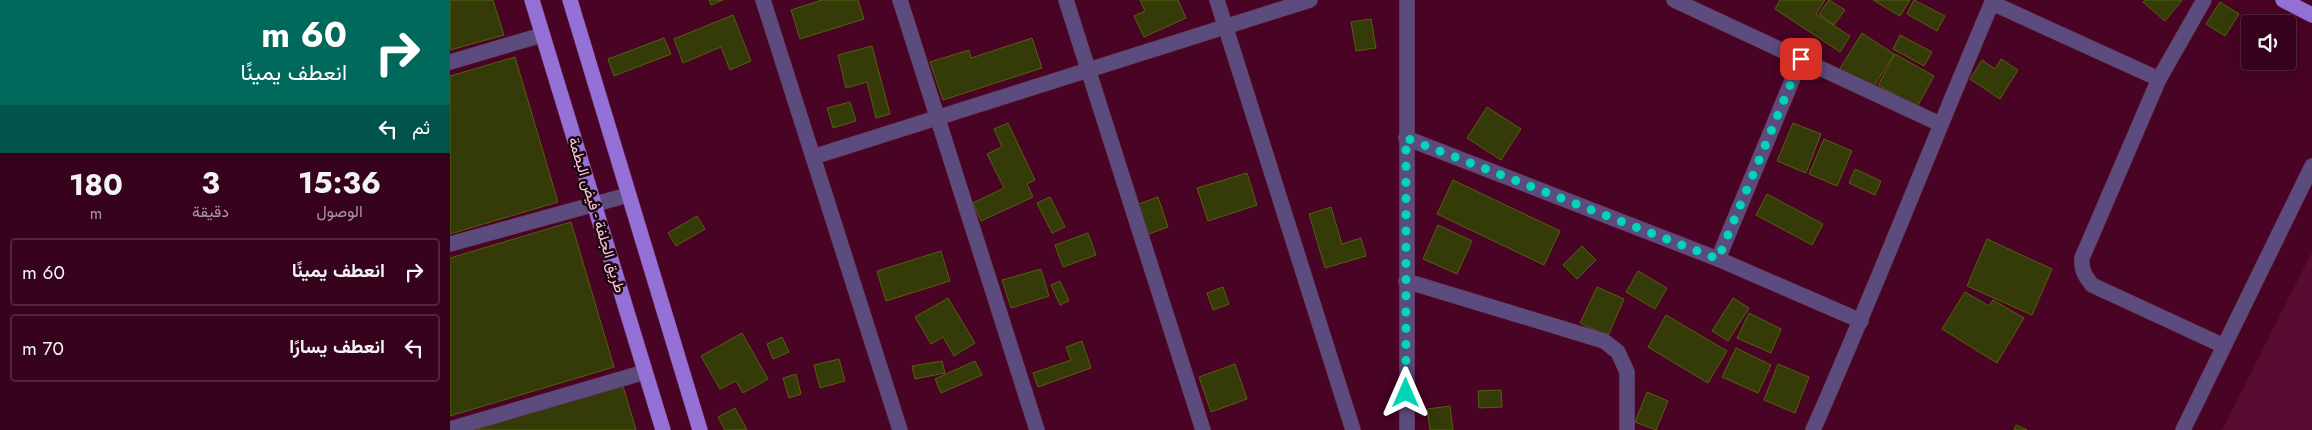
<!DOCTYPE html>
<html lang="ar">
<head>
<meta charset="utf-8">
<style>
	:root { --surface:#36021c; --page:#3d0c25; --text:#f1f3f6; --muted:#aa97a3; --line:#50243b }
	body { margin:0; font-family:Jost,Vazirmatn,sans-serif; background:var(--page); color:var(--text); direction:rtl; height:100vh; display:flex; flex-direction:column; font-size:19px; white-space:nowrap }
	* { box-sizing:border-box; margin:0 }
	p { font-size:16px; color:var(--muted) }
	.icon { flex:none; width:28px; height:28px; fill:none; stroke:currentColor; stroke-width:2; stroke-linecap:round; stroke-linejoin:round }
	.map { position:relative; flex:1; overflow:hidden; direction:ltr }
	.side { display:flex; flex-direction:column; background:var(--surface); width:450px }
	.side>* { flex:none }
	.banner { background:#00695c; color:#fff; overflow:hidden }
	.tools { position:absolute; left:1791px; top:15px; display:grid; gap:10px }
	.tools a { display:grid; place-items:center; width:55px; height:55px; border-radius:5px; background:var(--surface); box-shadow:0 5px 20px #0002,0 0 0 1px var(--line); font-size:25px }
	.pin { position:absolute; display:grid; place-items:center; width:42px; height:42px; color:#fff; margin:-21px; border-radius:10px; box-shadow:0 2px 8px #0006 }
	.me { position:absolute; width:55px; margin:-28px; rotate:0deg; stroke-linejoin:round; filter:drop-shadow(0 0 4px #0008) }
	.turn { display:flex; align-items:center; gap:18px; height:105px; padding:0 20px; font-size:22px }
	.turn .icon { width:65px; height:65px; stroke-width:2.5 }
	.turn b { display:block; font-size:35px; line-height:42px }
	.then { display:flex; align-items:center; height:48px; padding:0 20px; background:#0003; gap:10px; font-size:19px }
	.eta { display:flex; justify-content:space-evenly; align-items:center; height:85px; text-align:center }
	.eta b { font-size:30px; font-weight:700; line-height:35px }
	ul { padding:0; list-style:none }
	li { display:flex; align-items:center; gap:15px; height:68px; margin:0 10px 8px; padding:0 10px; border:2px solid var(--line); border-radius:5px }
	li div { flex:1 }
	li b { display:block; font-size:19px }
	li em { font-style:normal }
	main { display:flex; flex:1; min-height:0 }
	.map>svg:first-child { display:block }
</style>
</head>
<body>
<main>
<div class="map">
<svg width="1862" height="430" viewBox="0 0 1862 430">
	<rect width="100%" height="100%" fill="#480325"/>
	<polygon fill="#580b30" points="1862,252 1862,430 1772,430"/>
	<g fill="#343b08" stroke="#55600c">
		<polygon points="0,0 43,0 54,35 0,50"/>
		<polygon points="259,0 273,0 261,5"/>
		<polygon points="372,0 408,0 414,19 350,39 341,10"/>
		<polygon points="690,0 728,0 736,18 694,37 684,16 695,11"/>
		<polygon points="1330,0 1375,0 1366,14 1400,36 1390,52 1325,9"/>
		<polygon points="1379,0 1395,10 1384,25 1369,14"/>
		<polygon points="1423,0 1460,0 1450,16"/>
		<polygon points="1464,0 1495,16 1487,31 1457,14"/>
		<polygon points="1695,0 1732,0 1715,21 1693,2"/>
		<polygon points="1770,2 1789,14 1775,36 1756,24"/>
		<polygon points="283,15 301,61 280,70 271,47 233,63 224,39"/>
		<polygon points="921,19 926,48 906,51 901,22"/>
		<polygon points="1412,33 1444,54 1421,91 1389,70"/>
		<polygon points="1450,35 1482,52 1474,66 1443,49"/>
		<polygon points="214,38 221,54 164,76 158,59"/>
		<polygon points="582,38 592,68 493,100 480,62 519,50 521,58"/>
		<polygon points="422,46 440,114 426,118 417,82 396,88 388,55"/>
		<polygon points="1445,54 1484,76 1467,107 1428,85"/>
		<polygon points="65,57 108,202 0,234 0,76"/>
		<polygon points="1551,59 1568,70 1550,99 1520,79 1532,60 1545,69"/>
		<polygon points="400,102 406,121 383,128 377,108"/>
		<polygon points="1037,107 1071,129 1051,160 1017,138"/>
		<polygon points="558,123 585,180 577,184 583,197 531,221 523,203 554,188 537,154 552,147 544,129"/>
		<polygon points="1343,123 1371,134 1356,173 1327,161"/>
		<polygon points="1374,139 1402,151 1387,186 1359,174"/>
		<polygon points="1405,169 1431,181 1425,195 1399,183"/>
		<polygon points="797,173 807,205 758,221 747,188"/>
		<polygon points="1003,180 1110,231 1094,265 987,214"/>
		<polygon points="1317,194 1373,224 1362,245 1306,215"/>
		<polygon points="600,197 615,227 602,233 587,203"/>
		<polygon points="708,197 718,227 696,235 686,205"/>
		<polygon points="881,207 892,244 911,238 916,256 875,268 859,214"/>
		<polygon points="247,216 255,229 226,246 218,233"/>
		<polygon points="121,222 164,367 0,416 0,258"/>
		<polygon points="988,225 1022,241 1007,274 973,259"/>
		<polygon points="638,233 646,255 613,267 605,245"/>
		<polygon points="1537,239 1602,269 1582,315 1517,286"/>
		<polygon points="1132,246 1146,260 1127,279 1113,265"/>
		<polygon points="491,251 500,281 436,301 427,271"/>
		<polygon points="591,269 599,296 561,308 552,280"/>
		<polygon points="1188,271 1217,288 1205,309 1176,292"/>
		<polygon points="610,281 619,301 610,305 601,285"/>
		<polygon points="773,287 779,304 763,310 757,293"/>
		<polygon points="1147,287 1174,299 1158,336 1130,323"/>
		<polygon points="1515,292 1539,306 1543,300 1574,318 1547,363 1492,329"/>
		<polygon points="498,298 525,343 504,356 493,337 481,344 465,317"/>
		<polygon points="1283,298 1299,308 1278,341 1262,331"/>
		<polygon points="1299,313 1331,329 1321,353 1287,338"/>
		<polygon points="1216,315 1277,351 1258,383 1198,347"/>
		<polygon points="292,333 318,379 293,393 286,381 270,389 251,356"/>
		<polygon points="332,337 339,352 323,359 317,344"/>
		<polygon points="632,341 641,368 588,387 583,373 621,360 616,347"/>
		<polygon points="1286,348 1321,365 1308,393 1272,377"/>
		<polygon points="389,359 395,381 370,388 364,365"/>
		<polygon points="492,361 495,373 465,379 462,366"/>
		<polygon points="525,361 532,375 491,393 485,379"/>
		<polygon points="785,364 797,399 761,412 749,377"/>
		<polygon points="1328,364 1359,377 1345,413 1314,400"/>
		<polygon points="346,374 351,394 339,398 333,378"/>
		<polygon points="173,386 186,430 23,430"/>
		<polygon points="1051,390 1052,407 1029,408 1028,391"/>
		<polygon points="1197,392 1218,401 1206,430 1185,422"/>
		<polygon points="1000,406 1003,430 980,430 977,409"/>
		<polygon points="285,408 297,430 275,430 268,417"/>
		<polygon points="1566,425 1577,430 1564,430"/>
	</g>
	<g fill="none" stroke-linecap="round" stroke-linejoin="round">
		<g stroke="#672745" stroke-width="16">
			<g id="minor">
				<polyline points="313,0 450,430"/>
				<polyline points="450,0 587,430"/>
				<polyline points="616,0 753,430"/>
				<polyline points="767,0 903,430"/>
				<polyline points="1224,0 1490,124"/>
				<path d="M1542,3l167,76 -77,179c-1,12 3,18 10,27l132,61"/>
				<polyline points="0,62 92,35"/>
				<polyline points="1709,79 1754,0"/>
				<polyline points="956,138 1268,259 1411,321"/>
				<polyline points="363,157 860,0"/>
				<polyline points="0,244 178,195"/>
				<polyline points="1268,259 1351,59"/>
				<polyline points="956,281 1154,341 1168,352 1177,372 1177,430"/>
				<polyline points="0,429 195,372"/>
				<polyline points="957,430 957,0"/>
				<path d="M1363,430c63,-142 119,-287 180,-430"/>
				<polyline points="1733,430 1862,166"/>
			</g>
		</g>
		<g stroke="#672745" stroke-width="16">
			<g id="major">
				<polyline points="82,0 213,430"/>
				<polyline points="120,0 250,430"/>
				<polyline points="1833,0 1862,15"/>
			</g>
		</g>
		<use href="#minor" stroke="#5c4c7e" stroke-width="15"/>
		<use href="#major" stroke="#9470d7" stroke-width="15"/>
	</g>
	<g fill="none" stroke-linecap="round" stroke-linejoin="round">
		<polyline stroke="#00d5b7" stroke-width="9" stroke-dasharray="0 16.2" points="956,393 956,138 1268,259 1351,59"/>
	</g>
	<g text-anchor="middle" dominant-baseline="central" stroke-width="5" stroke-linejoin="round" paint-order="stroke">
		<g font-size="15" fill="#f4c9d6" stroke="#1e040e">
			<text transform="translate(147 215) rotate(73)">طريق الجلفة - فيض البطمة</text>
		</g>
	</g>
</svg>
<div class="tools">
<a><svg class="icon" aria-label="sound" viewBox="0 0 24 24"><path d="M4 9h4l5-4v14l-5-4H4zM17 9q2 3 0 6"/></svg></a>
</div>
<div class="pin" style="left:1351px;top:59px;background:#d93025"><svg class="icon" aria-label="arrive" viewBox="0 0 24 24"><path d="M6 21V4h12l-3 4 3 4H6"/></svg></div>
<svg class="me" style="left:956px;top:393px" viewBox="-20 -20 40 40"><path d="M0-17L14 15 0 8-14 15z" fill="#00d5b7" stroke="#fff" stroke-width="4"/></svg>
</div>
<section class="side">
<div class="banner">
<div class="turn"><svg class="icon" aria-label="right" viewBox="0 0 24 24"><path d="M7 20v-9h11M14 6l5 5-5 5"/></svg><div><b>60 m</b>انعطف يمينًا</div></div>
<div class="then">ثم<svg class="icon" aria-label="left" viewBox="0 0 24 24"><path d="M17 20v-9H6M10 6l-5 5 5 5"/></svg></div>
</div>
<div class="eta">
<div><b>15:36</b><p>الوصول</p></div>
<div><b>3</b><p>دقيقة</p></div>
<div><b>180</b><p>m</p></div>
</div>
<ul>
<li><svg class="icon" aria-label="right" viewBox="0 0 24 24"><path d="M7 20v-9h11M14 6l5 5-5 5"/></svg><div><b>انعطف يمينًا</b></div><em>60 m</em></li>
<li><svg class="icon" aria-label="left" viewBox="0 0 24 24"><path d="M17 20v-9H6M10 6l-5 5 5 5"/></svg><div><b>انعطف يسارًا</b></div><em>70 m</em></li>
</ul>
</section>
</main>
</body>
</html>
